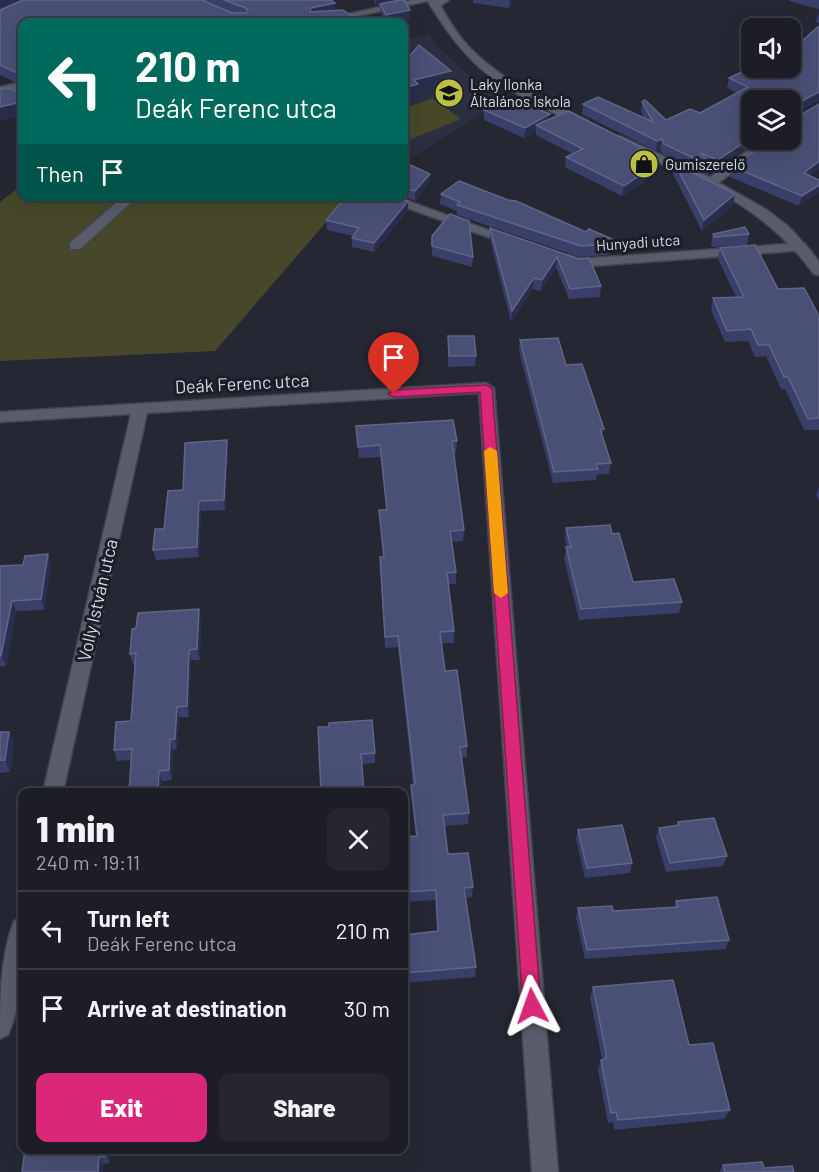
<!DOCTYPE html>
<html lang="en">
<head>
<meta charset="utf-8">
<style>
	:root { --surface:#1c1d26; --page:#25262e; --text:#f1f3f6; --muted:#a0a2a7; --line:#3a3b43; --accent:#db2777 }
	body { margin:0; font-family:Barlow,sans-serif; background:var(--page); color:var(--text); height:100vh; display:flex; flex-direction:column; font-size:22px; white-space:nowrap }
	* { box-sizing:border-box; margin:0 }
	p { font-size:20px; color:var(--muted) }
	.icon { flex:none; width:33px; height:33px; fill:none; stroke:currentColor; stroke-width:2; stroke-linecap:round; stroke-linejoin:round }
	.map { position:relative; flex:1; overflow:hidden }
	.sheet { position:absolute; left:18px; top:788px; width:390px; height:366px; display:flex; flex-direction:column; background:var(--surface); border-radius:12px; box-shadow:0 6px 24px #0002,0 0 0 2px var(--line) }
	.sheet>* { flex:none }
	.banner { position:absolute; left:18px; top:18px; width:390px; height:183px; border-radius:12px; box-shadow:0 6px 24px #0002,0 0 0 2px var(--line); background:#00695c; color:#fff; overflow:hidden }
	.controls { position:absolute; left:741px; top:18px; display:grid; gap:12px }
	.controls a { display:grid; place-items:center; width:60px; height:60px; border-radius:12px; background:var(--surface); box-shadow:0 6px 24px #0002,0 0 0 2px var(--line); font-size:30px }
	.pin { position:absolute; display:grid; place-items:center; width:51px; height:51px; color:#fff; margin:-62px -26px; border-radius:50% 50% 50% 0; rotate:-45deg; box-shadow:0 0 6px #0007 }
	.pin .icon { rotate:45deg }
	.me { position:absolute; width:66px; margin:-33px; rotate:356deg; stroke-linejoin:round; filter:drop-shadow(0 0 4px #0008) }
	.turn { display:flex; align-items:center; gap:21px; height:126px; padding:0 18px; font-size:27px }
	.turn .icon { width:78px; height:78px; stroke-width:2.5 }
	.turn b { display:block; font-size:42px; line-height:51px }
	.then { display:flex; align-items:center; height:57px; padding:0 18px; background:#0003; gap:12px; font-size:22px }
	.round { display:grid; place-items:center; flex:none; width:63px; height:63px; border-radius:12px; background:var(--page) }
	.summary { display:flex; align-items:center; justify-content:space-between; height:102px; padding:0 18px }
	h1 { font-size:36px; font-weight:800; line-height:45px }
	.cta { display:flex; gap:12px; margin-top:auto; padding:12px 18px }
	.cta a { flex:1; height:69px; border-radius:12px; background:var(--accent); color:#fff; font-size:24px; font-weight:800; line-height:69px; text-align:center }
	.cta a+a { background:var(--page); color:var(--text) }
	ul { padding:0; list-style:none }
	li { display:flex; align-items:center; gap:18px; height:78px; padding:0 18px; border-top:2px solid var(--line) }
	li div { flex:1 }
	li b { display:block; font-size:22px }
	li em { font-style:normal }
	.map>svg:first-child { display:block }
</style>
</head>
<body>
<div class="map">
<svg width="819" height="1172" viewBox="0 0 819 1172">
	<rect width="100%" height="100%" fill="#252733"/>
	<polygon fill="#2c2f41" points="429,34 434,43 482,88 507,98 411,158 404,155 404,41"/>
	<g fill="#474829">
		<polygon points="432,98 461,119 404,142 404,109"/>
		<polygon points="22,185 22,196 336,196 346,199 215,351 0,361 0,202"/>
	</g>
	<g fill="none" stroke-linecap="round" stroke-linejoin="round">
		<g stroke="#43444e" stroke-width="3">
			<g id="street">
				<polygon points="412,0 432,0 330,22 312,22"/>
				<polygon points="437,0 449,0 439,7 431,7 431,3"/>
				<polygon points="22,82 22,88 0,93 0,87"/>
				<polygon points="763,140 776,140 714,186 706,186 706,180"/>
				<polygon points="124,196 138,196 80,249 70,249 70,243"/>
				<polygon points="374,196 394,196 519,241 512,245 507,244"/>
				<polygon points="801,243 806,244 806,250 578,267 560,259 567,255 579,259"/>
				<polygon points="486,383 494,388 558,1172 532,1172 479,393 147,413 63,792 43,792 131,414 0,422 0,412"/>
				<path d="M22,917c4,38 1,83 -14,118l-8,4c0,-40 0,-81 14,-118z"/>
			</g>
		</g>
		<g stroke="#43444e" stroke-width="3">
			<g id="secondary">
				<path d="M427,0h10c10,16 18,33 32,47 33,34 77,54 119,74v4c-11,3 -24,-7 -34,-12 -65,-31 -90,-52 -127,-113z"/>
				<path d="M620,136l87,40 60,34 22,17 21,23 9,12v13l-5,-1c-54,-73 -119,-94 -198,-131l-2,-3z"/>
			</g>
		</g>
		<use href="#street" fill="#595c6a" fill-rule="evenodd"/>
		<use href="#secondary" fill="#595c6a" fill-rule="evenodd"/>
	</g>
	<g fill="#393f69">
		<polygon points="0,0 331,0 335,3 335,10 22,22 22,115 0,120 0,90 20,92 21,90 19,84 0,75"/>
		<polygon points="374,0 404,0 410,20 397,22 385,22 381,13 380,5 376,6"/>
		<polygon points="473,0 513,0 509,8 473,3"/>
		<polygon points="789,0 819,0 819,9 789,1"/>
		<polygon points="819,12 819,23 816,22"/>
		<polygon points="819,26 819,100 792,115 792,120 810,176 799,206 730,177 733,167 790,140 790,100 716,170 711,168 710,174 708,176 663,154 660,149 656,151 582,114 583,104 644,118 641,111 642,102 666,120 700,113 737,93 727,88 729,78 796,46"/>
		<polygon points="484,110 550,119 642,148 641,158 639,159 645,172 644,182 622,196 565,167 566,157 573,154 536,135 536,131 524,138 484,120"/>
		<polygon points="404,162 430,174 429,183 415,201 402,196 404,196"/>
		<polygon points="675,164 733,205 702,231 673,174"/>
		<polygon points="441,194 586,232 614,240 612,251 607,255 579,257 457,215 457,211 440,204"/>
		<polygon points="408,210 374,252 352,247 352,238 353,236 327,230 326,220"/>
		<polygon points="490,228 579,259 601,286 600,297 569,299 556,267 541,291 533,289 511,322 490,239"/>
		<polygon points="713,234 749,234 747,245 712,247 711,244"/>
		<polygon points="432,236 473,257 472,267 432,256"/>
		<polygon points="720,248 778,289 819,316 819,430 804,430 785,389 781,389 766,356 755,357 748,341 725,342 711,310 713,298 736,297 718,259"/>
		<polygon points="448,336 476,356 475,366 448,367"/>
		<polygon points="520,340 566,365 604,429 602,436 611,463 609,474 597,475 596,480 553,483 519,351"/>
		<polygon points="356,426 457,441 456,453 454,453 464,530 463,541 452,542 456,572 456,584 449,584 454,631 454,643 441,643 445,671 467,746 467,757 461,758 469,813 468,824 444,826 448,854 473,887 472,897 466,898 476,967 475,977 404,983 404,935 437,931 435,900 404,902 404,837 416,837 411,795 411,785 413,785 398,647 385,648 380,557 383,557 379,510 386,510 381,457 359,458"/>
		<polygon points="228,450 225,510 201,511 199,557 156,560 153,550 183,490"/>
		<polygon points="819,487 819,501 816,495"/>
		<polygon points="566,528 612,534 633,582 682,602 679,613 579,620 564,558 567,547 565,539"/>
		<polygon points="51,565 44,610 16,611 6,666 0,666 0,566"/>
		<polygon points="201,620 200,660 191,660 189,717 179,717 177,749 173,750 172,780 162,781 161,792 129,792 131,760 117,761 114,750 131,721 136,664 133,664 130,654"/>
		<polygon points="318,727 375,753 375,763 362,764"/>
		<polygon points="0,732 9,732 14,744 10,772 0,773"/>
		<polygon points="678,822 727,856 723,866 666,872 656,837 659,828 676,826"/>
		<polygon points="578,830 632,863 630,873 585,878 576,839"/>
		<polygon points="676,901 729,940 726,949 585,959 576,918 578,908 613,911 674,908"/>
		<polygon points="593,987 689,1045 730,1110 724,1119 614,1130 613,1122 608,1123 598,1070 601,1060 602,1059 590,998"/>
		<polygon points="111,1149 110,1163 103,1164 103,1172 22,1172"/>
		<polygon points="723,1165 764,1168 794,1172 719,1172"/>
	</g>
	<g fill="#2a2e4e">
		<polygon points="0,0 26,0 0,11"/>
		<polygon points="376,0 400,0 376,6"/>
		<polygon points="510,0 513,0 509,8"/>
		<polygon points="335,3 335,15 310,12 311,8"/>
		<polygon points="410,10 410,20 397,22 386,22 386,15"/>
		<polygon points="451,71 451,83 418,91 418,96 404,100 404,88 414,80"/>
		<polygon points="819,92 819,100 790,116 791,107"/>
		<polygon points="22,102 22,115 0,120 0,107"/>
		<polygon points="550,114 549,124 536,125 536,131 524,138 525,128"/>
		<polygon points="752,137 752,140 760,140 716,170 718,160"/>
		<polygon points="662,139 660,149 656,151 657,141"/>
		<polygon points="642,148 641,158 634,161 636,151"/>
		<polygon points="819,161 819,169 801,184 804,173"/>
		<polygon points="712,164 710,174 708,176 710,166"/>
		<polygon points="645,172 644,182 622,196 624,186"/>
		<polygon points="430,174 429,183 415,201 415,191"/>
		<polygon points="819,185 819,193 799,206 802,196"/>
		<polygon points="735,194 733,205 702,231 704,220"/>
		<polygon points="408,201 408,210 374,252 374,243"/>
		<polygon points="614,240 612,251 607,255 608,244"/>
		<polygon points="557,257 556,267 541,291 542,280"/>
		<polygon points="534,278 533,289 511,322 512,311"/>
		<polygon points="227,440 228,450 225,510 224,500"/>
		<polygon points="199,501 201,511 199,557 197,547"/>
		<polygon points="48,554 51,565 44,610 41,599"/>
		<polygon points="12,601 16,611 6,666 1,656"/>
		<polygon points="199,609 201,620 200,660 197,649"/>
		<polygon points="189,650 191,660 189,717 187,706"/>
		<polygon points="177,707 179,717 177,749 175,739"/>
		<polygon points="9,732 14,744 10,772 5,760"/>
		<polygon points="170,739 173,750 172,780 169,770"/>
		<polygon points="159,771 162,781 161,792 158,792"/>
		<polygon points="106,1149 111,1149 110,1163 106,1156"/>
		<polygon points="99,1157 103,1164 103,1172 98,1172"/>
	</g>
	<g fill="#4a4f76" stroke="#606587" stroke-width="1.5">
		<polygon points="23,0 202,0 232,13 246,13 248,9 224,0 331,0 335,3 311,8 310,12 343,10 360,22 22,22 22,75 0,65 0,10"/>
		<polygon points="400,0 404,0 410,10 386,15 380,4"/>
		<polygon points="819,26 819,92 791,107 792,120 819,104 819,161 804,173 819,180 819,185 802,196 733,167 769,140 790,140 790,100 752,100 752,137 718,160 700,153 712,164 710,166 664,144 662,139 657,141 583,104 598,97 653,122 642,102 645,100 666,120 690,109 700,113 748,87 729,78 752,67 752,68 790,68 790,46 792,45 796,46"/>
		<polygon points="419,45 451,71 414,80 418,84 404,88 404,56 407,59"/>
		<polygon points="22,78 22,102 0,107 0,90 5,88 20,92 21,83 18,80"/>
		<polygon points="505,97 550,114 525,128 484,110"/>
		<polygon points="568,111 642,148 636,151 645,172 624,186 566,157 583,149 536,125"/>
		<polygon points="404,162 430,174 415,191 404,188"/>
		<polygon points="675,164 735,194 704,220"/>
		<polygon points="459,181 508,200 516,201 586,232 589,229 614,240 608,244 581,246 457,205 460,202 441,194"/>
		<polygon points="347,196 395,196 408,201 374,243 352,238 359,228 326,220"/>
		<polygon points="450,214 469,221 473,257 432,246 432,236"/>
		<polygon points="745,227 749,234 714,237 713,234"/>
		<polygon points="490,228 579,259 589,258 601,286 570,289 557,257 542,280 534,278 512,311"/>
		<polygon points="755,245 778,289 804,288 819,316 819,418 808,419 788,377 784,377 769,345 758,345 751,329 727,331 713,298 744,297 720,248"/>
		<polygon points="448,336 474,336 476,356 449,356"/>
		<polygon points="558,338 566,365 582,364 604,429 600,429 611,463 596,464 598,469 554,472 520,340"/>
		<polygon points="453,420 457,441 452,441 464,530 450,531 456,572 447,573 454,631 440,632 445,671 457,670 467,746 460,747 469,813 443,815 448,854 468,853 473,887 464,888 476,967 404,973 404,935 438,931 436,890 404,892 404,837 417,836 411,785 415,784 398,636 385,637 380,557 384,557 379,510 387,510 380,445 358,447 356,426"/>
		<polygon points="227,440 224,500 199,501 197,547 153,550 155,529 164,529 168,491 183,490 185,443"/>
		<polygon points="610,525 612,534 619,533 633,582 674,579 682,602 581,609 566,547 571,547 566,528"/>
		<polygon points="48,554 41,599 12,601 1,656 0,656 0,566 23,565 25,556"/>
		<polygon points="199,609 197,649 189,650 187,706 177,707 175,739 170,739 169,770 159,771 158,792 129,792 132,749 114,750 116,722 131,721 136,653 130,654 132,629 136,628 138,613"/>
		<polygon points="372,720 375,753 361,754 364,792 321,792 318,727 329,727 329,723"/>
		<polygon points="0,732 9,732 5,760 0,760"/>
		<polygon points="714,818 727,856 670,863 659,828 679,825 678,822"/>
		<polygon points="622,825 632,863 587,868 578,830"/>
		<polygon points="717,897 729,940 587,950 578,908 612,906 613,911 678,907 676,901"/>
		<polygon points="673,980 689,1045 713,1043 730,1110 618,1120 616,1112 611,1113 601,1060 606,1059 606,1053 593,987"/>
		<polygon points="25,1149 106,1149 106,1156 99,1157 98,1172 22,1172"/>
		<polygon points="762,1162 764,1168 792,1166 794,1172 724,1172 725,1172 723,1165"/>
	</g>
	<polygon fill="#db2777" stroke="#8e194d" stroke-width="1.5" points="486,385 492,388 541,1006 539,1012 532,1015 526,1012 523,1006 480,392 394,397 388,394 394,390"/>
	<polygon fill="#f59e0b" points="490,447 497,451 508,593 501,598 494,593 484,451"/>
	<defs>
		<g id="school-disc" transform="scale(1.5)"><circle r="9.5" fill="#bbc044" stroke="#1b1e29"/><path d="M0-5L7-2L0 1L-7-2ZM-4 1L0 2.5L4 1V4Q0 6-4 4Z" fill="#111"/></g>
		<g id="shop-disc" transform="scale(1.5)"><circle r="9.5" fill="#bbc044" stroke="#1b1e29"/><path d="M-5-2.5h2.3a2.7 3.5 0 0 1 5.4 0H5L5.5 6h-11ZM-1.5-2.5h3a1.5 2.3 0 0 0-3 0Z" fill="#111"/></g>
	</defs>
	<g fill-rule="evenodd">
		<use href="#school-disc" x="449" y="93"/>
		<use href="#shop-disc" x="644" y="164"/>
	</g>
	<g text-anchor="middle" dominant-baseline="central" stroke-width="6" stroke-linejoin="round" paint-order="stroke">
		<g font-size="15" fill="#d8d9e1" stroke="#1b1e29" text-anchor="start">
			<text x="470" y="84">Laky Ilonka<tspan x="470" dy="17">Általános Iskola</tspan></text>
			<text x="665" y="164">Gumiszerelő</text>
		</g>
		<g font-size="15" fill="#d8d9e1" stroke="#1b1e29">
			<text transform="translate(638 242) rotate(-4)">Hunyadi utca</text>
		</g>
		<g font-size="18" fill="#d8d9e1" stroke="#1b1e29">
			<text transform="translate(242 383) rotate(-3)">Deák Ferenc utca</text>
			<text transform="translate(97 600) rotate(-77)">Volly István utca</text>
		</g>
	</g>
</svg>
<div class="controls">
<a><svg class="icon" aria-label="sound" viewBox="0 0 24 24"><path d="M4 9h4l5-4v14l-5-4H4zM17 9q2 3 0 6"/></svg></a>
<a><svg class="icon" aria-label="layers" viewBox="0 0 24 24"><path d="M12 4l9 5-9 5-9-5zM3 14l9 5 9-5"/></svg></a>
</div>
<div class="pin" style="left:394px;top:394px;background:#d93025"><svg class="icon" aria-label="arrive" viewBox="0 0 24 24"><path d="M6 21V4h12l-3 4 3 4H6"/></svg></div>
<svg class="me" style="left:532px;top:1006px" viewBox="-20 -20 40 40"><path d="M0-17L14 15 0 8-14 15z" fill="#db2777" stroke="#fff" stroke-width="4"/></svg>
<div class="banner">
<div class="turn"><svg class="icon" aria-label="left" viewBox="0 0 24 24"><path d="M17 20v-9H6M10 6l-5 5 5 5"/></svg><div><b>210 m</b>Deák Ferenc utca</div></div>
<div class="then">Then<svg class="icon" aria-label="arrive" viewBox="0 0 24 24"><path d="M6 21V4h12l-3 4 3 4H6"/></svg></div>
</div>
<section class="sheet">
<div class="summary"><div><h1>1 min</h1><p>240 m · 19:11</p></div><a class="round"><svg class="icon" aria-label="close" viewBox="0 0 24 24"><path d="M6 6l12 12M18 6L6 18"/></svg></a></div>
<ul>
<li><svg class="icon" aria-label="left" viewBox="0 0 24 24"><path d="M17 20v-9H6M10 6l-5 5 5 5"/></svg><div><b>Turn left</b><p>Deák Ferenc utca</p></div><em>210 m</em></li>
<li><svg class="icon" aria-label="arrive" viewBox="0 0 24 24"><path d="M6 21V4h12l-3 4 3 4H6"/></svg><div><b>Arrive at destination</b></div><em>30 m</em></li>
</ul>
<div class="cta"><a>Exit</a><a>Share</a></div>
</section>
</div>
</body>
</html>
